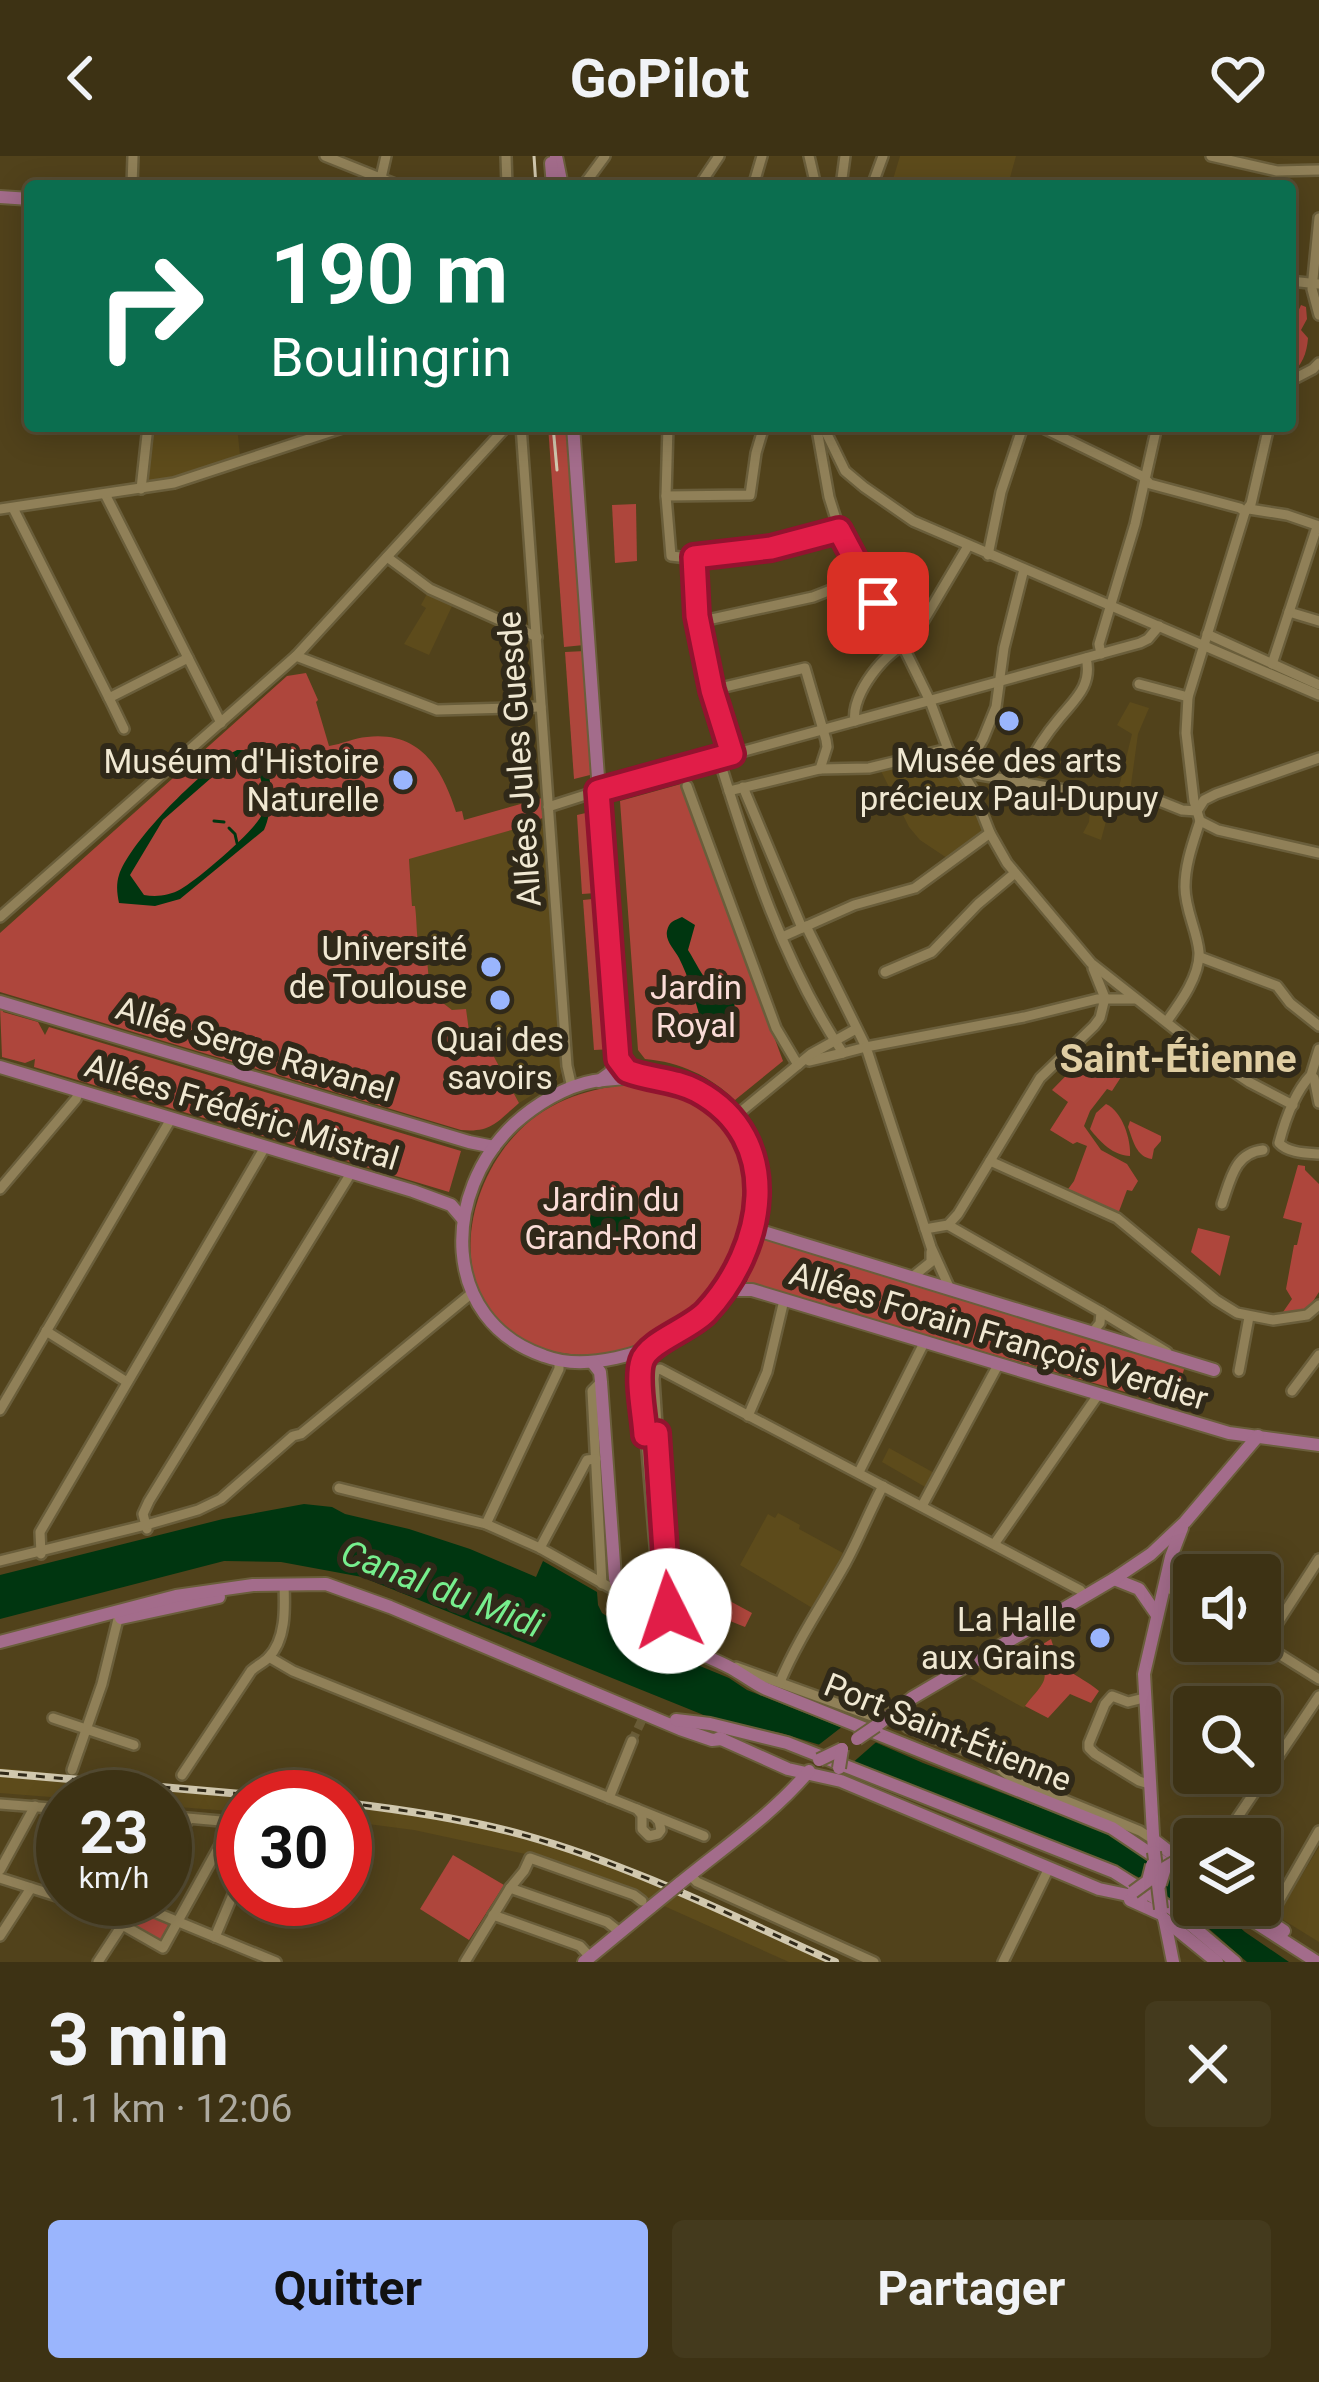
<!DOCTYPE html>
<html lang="fr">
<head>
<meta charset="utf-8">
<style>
	:root { --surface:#3d3214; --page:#443a1d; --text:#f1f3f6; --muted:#adaaa0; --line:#564d34; --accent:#9ab5fd }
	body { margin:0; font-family:Roboto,sans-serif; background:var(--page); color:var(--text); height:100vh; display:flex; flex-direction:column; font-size:45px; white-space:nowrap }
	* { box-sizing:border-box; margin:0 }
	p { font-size:39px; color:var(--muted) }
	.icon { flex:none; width:66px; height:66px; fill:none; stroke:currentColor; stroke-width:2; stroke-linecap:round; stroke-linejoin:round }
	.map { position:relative; height:1806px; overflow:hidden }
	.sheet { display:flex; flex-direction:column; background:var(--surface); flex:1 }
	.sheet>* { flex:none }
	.banner { position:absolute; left:24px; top:24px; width:1272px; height:252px; border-radius:12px; box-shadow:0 6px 30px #0003,0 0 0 3px var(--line); background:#0b6e4f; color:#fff; overflow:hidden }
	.buttons { position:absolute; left:1173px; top:1398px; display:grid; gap:24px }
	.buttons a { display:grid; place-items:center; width:108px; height:108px; border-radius:12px; background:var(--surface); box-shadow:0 6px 30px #0003,0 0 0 3px var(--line); font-size:60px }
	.speed { position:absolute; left:36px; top:1614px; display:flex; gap:24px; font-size:60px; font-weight:700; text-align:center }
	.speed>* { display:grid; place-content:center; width:156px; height:156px; border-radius:50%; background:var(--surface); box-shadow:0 6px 30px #0003,0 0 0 3px var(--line); line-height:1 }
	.speed small { font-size:30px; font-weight:400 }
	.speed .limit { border:18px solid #d22; background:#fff; color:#111 }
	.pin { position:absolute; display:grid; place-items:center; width:102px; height:102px; color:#fff; margin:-51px; border-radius:24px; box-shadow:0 6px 18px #0006 }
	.me { position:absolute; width:132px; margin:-66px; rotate:356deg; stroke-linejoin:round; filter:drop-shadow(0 0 9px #0008) }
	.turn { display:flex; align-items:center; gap:42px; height:252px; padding:0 48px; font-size:54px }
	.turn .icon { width:156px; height:156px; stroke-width:2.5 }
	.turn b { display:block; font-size:84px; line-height:102px }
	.round { display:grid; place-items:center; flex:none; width:126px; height:126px; border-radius:12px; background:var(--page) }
	.summary { display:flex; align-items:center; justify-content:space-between; height:204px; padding:0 48px }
	h1 { font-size:72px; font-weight:700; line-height:90px }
	.button { display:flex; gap:24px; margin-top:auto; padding:24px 48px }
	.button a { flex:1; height:138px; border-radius:12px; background:var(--accent); color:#111; font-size:48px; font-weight:700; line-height:138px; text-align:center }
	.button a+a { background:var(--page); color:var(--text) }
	header { display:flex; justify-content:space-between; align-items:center; height:156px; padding:0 48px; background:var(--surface); font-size:54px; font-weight:700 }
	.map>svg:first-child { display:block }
</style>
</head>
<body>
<header><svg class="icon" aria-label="back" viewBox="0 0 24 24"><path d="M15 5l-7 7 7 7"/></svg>GoPilot<svg class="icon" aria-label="heart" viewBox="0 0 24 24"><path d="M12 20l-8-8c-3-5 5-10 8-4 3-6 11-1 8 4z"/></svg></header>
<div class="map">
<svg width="1319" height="1806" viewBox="0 0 1319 1806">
	<rect width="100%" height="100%" fill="#51421b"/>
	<g fill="#5d4b1b">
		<polygon points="900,0 1016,0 1008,29 998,25 996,30 891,30"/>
		<polygon points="153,270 237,270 240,299 168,322 147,326"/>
		<polygon points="428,436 453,448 429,499 404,488 426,452 421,449"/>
		<polygon points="1130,546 1149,552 1138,578 1130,636 1118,635 1132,578 1117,569"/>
		<polygon points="946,598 979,657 985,675 947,702 920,684 909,671 880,613"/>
		<polygon points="1091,641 1112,643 1101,684 1083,677 1089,666"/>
		<polygon points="529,669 531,674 544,669 561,917 557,924 519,947 480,876 469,876 452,854 430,837 426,791 419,792 414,777 409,702"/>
		<polygon points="889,1292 936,1318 927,1332 882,1306"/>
		<polygon points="778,1357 800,1369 799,1373 843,1397 814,1453 740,1409 768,1358 775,1362"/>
		<polygon points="1012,1493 1042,1507 1047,1517 1046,1524 1024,1552 970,1522"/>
		<polygon points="0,1612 59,1618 314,1641 243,1641 243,1656 165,1650 165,1641 63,1642 0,1637"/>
		<polygon points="345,1644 477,1663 594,1698 686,1736 839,1806 789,1806 635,1737 530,1699 414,1674 345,1665"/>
		<polygon points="1319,1691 1319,1786 1277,1760"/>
	</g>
	<g fill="#ae463c">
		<path d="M1301,149l5,2 1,12 -6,11 7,8c-1,15 -6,28 -18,37v-15l7,-11 -7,-3v-16z"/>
		<polygon points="548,270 568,270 584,489 564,491"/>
		<polygon points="636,348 637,405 615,407 612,349"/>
		<polygon points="585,495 594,618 574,623 565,496"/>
		<path d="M306,517l12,27 -2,2 13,44c13,-2 25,-8 38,-9 53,-6 75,31 89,75l6,-1 2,9 78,-22 2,20 -11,2v4l-124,35 3,47h3c2,15 1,27 4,41h7l4,46 22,17 14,-1 3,22h11l39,72c-22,19 -28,30 -58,27l-461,-138v-59l287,-257z"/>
		<path d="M681,628l102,277 -48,39c-25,-24 -55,-38 -90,-41l-7,-9 -18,-249z"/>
		<polygon points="590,656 596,737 582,738 577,659"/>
		<polygon points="602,742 613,893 594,894 583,744"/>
		<polygon points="0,850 4,851 3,856 38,866 45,879 49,871 461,995 449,1036 34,911 35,903 25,907 2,901"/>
		<polygon points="1089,896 1102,906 1102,909 1123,918 1112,935 1107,933 1090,955 1084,970 1101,994 1127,1008 1138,1025 1132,1035 1127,1034 1118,1058 1066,1036 1074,1025 1087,990 1077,986 1073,988 1050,974 1068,946 1052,934"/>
		<path d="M650,928c29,4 51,17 71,37 102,105 -66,281 -191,222 -92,-44 -66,-169 1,-223 34,-27 77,-36 119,-36z"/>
		<path d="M1106,948c16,7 25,35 24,52 -16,0 -30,-14 -40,-27l6,-16z"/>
		<path d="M1130,965l31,15v5l-7,8 -2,10c-16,-2 -19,-19 -24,-32z"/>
		<polygon points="1298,1009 1305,1010 1305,1014 1319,1028 1319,1136 1308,1153 1283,1156 1292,1143 1286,1133 1294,1089 1297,1089 1302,1067 1283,1062"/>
		<polygon points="1198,1072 1230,1080 1220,1120 1191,1096"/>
		<polygon points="762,1082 1185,1211 1171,1249 746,1128"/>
		<polygon points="728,1444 752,1457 745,1471 725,1463 721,1471 715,1468"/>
		<path d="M1051,1483c11,37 24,32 48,52l-8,12 -21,-9 -22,24 -23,-12c22,-28 26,-24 10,-57z"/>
		<polygon points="453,1699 504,1729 469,1784 420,1753"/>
		<polygon points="139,1753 172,1767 161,1786 129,1768"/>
	</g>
	<g fill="#003610" fill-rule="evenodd">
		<path d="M237,594c39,-2 39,53 27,80l-84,69 -25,7 -36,-3c-2,-9 -3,-19 0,-28 12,-35 85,-108 118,-125zM242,599l9,2c9,14 16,38 12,55 -4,16 -66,68 -82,77 -12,7 -25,8 -37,6l-14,-20 33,-55 71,-62z"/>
		<path d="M682,761l13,8 -7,25c7,11 14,27 24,36 15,14 23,1 23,28 -7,11 -19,19 -32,13 -7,-23 -13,-47 -24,-69 -4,-8 -14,-17 -12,-27 2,-10 7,-10 15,-14z"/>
		<circle cx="610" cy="1063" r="20"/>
		<polygon points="304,1348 332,1351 345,1358 409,1373 470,1393 536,1421 543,1405 597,1436 598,1449 602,1457 654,1491 729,1522 747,1534 838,1570 923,1607 1105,1676 1194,1732 1194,1749 1215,1749 1245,1776 1289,1806 1247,1806 1192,1758 1140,1722 1116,1710 858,1607 820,1589 781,1577 716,1564 362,1421 281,1406 224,1405 0,1463 0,1419 223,1363"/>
	</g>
	<polygon fill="#51421b" points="844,1565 882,1581 850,1609 812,1594 843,1570"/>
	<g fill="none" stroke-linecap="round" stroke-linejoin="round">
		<g stroke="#003610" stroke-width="3">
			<polyline points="214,665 224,666"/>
			<polyline points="229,672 235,678 237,687"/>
		</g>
		<polyline stroke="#695b36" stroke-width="9" stroke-dasharray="9 4.5" stroke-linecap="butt" points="632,1585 642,1564"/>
		<g stroke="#6a5e3b" stroke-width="14">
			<g id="minor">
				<polyline points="325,0 400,30"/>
				<polyline points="506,0 507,30"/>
				<polyline points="762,0 754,27 763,30"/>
				<polyline points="809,0 816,30"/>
				<polyline points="1211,0 1277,15 1319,14"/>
				<polyline points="381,22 386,0"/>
				<polyline points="132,30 133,0"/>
				<polyline points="583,30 605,0"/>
				<polyline points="699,30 719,0"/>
				<polyline points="841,30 845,0"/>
				<polyline points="872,30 883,0"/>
				<polyline points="1319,62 1312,133 1319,159"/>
				<polyline points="1290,125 1319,128"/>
				<polyline points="1290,225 1313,213 1319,207"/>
				<polyline points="521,270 567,910 572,932"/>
				<path d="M668,270l-2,70 5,60c49,8 120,-13 168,-26"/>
				<polyline points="822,270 818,279 829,341 841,379 902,488 930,545 948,593 973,634 990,677 1007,707 1091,807 1204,896 1249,926 1293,949"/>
				<polyline points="823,270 845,315 864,331 913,365 1319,539"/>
				<polyline points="1039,270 1142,320 1150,328 1240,352 1245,356"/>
				<polyline points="141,333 148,270"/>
				<polyline points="105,338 221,567"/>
				<polyline points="666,340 750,339 756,297 764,270"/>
				<polyline points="13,352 109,542 188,502"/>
				<polyline points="0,353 174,327 348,270"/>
				<polyline points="1249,353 1287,359 1319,370"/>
				<polyline points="988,399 1001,336 1023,270"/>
				<polyline points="387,401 430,433 537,481"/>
				<path d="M694,401c3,71 17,130 38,198"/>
				<polyline points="1024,413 1004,492 996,551 983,583 964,616 1082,637 1157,644 1182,654 1197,655"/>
				<polyline points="1289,456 1319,465"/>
				<polyline points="698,466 813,441 864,421"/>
				<polyline points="1207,478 1319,529"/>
				<polyline points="1101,498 1099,488 1135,368 1157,270"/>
				<polyline points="296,500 437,554 541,551"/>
				<polyline points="1272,508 1316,374 1319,373"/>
				<polyline points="1139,528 1188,541"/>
				<polyline points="712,534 805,512 826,584 827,591 820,613"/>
				<polyline points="109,542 124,573"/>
				<path d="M855,565c-5,-26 32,-73 56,-79l57,-96"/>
				<path d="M719,603c31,100 65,206 124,294l23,-6 -60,-121"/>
				<path d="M1022,625c8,-22 21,-43 36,-61 16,-20 35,-34 28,-62"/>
				<polyline points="687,630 776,872 798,909"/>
				<polyline points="743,631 802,772"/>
				<polyline points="729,635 820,613 869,612 948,593"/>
				<polyline points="548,651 598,635 1140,487 1148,483 1159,470"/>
				<polyline points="1197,655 1204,644 1216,638 1319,602"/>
				<polyline points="1200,665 1194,645 1186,577 1188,541 1245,356 1251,348 1269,270"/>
				<polyline points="1200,665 1218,674 1319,697"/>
				<polyline points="0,761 296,500 507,270"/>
				<polyline points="782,781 854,749 915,732 990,677"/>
				<polyline points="1200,801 1277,830 1290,847 1319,870"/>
				<polyline points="1093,812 1105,842"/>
				<polyline points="885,816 932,796 978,748 1015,717"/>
				<path d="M1167,865c13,-18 33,-45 32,-69 -2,-22 -14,-42 -14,-65 0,-23 8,-44 15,-66"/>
				<path d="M1319,893l-8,26c-16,17 -26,45 -32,68 9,10 27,10 40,11"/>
				<polyline points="809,905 843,897"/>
				<polyline points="1314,922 1319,947"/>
				<polyline points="732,963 811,898 856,873"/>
				<polyline points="990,1005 1117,1062 1216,1144 1237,1157 1273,1164 1307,1159 1319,1149"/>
				<polyline points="0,1033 76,943 79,935"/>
				<path d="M1222,1048c9,-26 13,-51 41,-54"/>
				<polyline points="948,1069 1101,1156 1100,1167 1092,1177"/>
				<polyline points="925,1073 948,1069 958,1058 1040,922 1094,870 1100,862 1105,842"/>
				<polyline points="911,1122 931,1106 931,1096"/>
				<polyline points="950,1133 931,1091 866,891 1024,861 1097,843 1135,843"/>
				<polyline points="1101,1156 1167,1196"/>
				<polyline points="46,1175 127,1226"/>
				<polyline points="1239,1215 1249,1161"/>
				<polyline points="601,1226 592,1235 602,1428"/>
				<polyline points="1292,1235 1319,1199"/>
				<polyline points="0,1254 171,963"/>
				<polyline points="748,1260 767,1216 784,1144"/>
				<polyline points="859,1316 924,1187"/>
				<polyline points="339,1332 486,1368 540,1392 618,1436"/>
				<polyline points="922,1350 998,1209"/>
				<polyline points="486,1368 559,1213 559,1204"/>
				<polyline points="147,1373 143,1358 149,1345 351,1017"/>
				<polyline points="995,1387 1098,1239"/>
				<polyline points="540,1392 587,1304 596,1303"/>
				<polyline points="41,1398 40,1376 265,991"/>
				<polyline points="0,1405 146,1369 198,1354 221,1343 293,1280 301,1278 472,1137"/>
				<polyline points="1164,1430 1194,1445"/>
				<polyline points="644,1468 654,1452 659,1437 641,1224 640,1211 648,1194"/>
				<polyline points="663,1480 661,1472 669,1455 654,1223 655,1215 660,1213 1080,1434 1085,1440"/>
				<polyline points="1263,1488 1319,1523"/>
				<polyline points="1264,1488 1319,1403"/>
				<polyline points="269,1501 293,1515 704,1680"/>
				<polyline points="736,1511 883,1564"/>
				<path d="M780,1526c17,-41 43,-79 65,-118 14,-25 24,-52 38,-78"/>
				<polyline points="1144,1542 1128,1546 1112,1540 1105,1548 1089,1587 1089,1592 1095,1598 1139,1625 1149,1628"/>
				<polyline points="896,1554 907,1571 988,1603 1013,1623 1140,1675 1154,1684"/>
				<polyline points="53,1562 134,1589"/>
				<polyline points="72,1614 102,1528 119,1459"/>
				<path d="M182,1619l69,-104c5,-5 12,-8 17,-13 18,-18 17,-49 16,-73"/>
				<polyline points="609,1642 632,1585"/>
				<polyline points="0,1648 63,1653"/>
				<polyline points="637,1653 642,1659 642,1673 649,1680 658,1678 661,1674 659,1665 656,1662"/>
				<polyline points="165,1660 243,1667"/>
				<polyline points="1223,1683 1319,1540"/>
				<polyline points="165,1701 189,1663"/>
				<polyline points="0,1714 35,1650"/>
				<polyline points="690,1719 697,1726 874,1806"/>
				<polyline points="0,1722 63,1742"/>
				<polyline points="510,1732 524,1715 530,1702 634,1739 642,1745"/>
				<polyline points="68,1743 82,1746 163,1792 225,1680 228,1666"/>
				<polyline points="123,1743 276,1806"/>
				<polyline points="493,1759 580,1790 590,1801"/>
				<polyline points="1268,1764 1319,1675"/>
				<polyline points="0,1780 31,1732"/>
				<polyline points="215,1781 243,1715"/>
				<polyline points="98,1806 136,1748"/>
				<polyline points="465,1806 510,1732 607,1766 621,1777"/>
				<polyline points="1003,1806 1049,1712"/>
			</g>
		</g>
		<g stroke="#6a5e3b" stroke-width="16">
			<g id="major">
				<polyline points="556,0 562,30"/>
				<polyline points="551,7 553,30"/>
				<polyline points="0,41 30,43"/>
				<polyline points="573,270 618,903 610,917 599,925"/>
				<polyline points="0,846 469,986 494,991"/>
				<polyline points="0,911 413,1035 451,1049 463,1063"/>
				<path d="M639,920c32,2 59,12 83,34 61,56 35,150 -17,203 -24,24 -57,38 -89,45 -24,5 -48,7 -72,-2 -105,-36 -102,-164 -30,-232 21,-19 51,-38 80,-43 15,-2 30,-2 45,-5z"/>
				<polyline points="754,1073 1214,1214"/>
				<polyline points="724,1134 752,1134 1229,1277 1319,1289"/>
				<path d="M593,1207l7,9 1,10 14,196c11,56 73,67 116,90 11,6 21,14 33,20l348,140 82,55"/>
				<polyline points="1114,1423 1139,1433 1157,1459"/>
				<polyline points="121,1462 219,1441"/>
				<polyline points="0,1486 176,1440 253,1429 326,1428 390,1451 680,1573 712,1584 722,1583"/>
				<polyline points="676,1564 710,1568 787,1587 1114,1716 1172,1753 1235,1806"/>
				<polyline points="876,1570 912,1542 1114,1423 1151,1398 1185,1366 1258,1280"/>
				<polyline points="719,1582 788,1613 841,1625 1099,1733 1142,1742"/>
				<polyline points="1154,1684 1194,1715"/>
				<polyline points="1154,1696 1144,1518 1171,1401 1182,1372"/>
				<path d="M679,1728c44,-36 93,-69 130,-113"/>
				<polyline points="1130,1744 1161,1758"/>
				<polyline points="1228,1749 1317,1806"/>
				<polyline points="1245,1749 1284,1775"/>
				<polyline points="1164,1763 1217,1806"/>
				<polyline points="1165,1766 1173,1806"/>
				<polyline points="584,1806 652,1750"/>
			</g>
		</g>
		<use href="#minor" stroke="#908058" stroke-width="9"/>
		<use href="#major" stroke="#a36c8b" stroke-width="12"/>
		<g stroke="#d1c8ae" stroke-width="3">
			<polyline points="534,0 536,30"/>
			<polyline points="553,270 557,314"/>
		</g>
		<g stroke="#d1c8ae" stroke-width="8">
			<g id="rail">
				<polyline points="0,1617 277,1641"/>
				<path d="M345,1647c61,7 122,16 182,33 106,30 207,81 308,126"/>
			</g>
		</g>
		<use href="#rail" stroke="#302919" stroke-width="3" stroke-dasharray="9" stroke-linecap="butt"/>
		<g stroke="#6a5e3b" stroke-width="16" stroke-linecap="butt">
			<g id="major-bridge">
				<polyline points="857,1583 876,1570"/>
				<polyline points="819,1604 842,1593"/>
				<polyline points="839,1612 842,1593"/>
				<polyline points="1154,1696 1161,1753"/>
				<polyline points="1160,1728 1165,1712 1175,1706"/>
				<polyline points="1133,1736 1148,1725 1152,1709"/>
				<polyline points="652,1750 679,1728"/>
			</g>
		</g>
		<use href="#major-bridge" stroke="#a36c8b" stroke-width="12"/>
	</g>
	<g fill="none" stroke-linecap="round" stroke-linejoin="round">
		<g stroke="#92132f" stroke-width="30">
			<path id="route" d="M669,1455l-12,-178 -12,2c-1,-20 -9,-56 -3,-74 6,-19 48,-32 64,-49 59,-63 80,-173 -9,-221 -22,-12 -47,-11 -70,-20l-9,-12 -20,-268 134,-37 -20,-64 -15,-74 -3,-59 77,-9 68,-18 39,73"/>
		</g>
		<use href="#route" stroke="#e11d48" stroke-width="21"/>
	</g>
	<g fill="#9ab5fd" stroke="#302919" stroke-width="4.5">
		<circle cx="1009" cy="565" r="12"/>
		<circle cx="403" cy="624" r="12"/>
		<circle cx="491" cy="811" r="12"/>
		<circle cx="500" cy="844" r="12"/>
		<circle cx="1100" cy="1482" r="12"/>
	</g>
	<g text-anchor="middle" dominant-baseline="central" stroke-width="12" stroke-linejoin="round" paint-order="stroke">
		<g font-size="33" fill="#f0e8d2" stroke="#302919">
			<text transform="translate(519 603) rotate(-94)">Allées Jules Guesde</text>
			<text transform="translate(255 893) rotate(17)">Allée Serge Ravanel</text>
			<text transform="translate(242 956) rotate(17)">Allées Frédéric Mistral</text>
			<text transform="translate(999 1180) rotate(17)">Allées Forain François Verdier</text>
			<text transform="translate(948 1576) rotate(22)">Port Saint-Étienne</text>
		</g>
		<g font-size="33" fill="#f0e8d2" stroke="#302919" text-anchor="end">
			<text x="1009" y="604" text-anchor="middle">Musée des arts<tspan x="1009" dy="38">précieux Paul-Dupuy</tspan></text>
			<text x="379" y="605">Muséum d'Histoire<tspan x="379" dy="38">Naturelle</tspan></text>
			<text x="467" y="792">Université<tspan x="467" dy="38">de Toulouse</tspan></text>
			<text x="500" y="883" text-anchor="middle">Quai des<tspan x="500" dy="38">savoirs</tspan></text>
			<text x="1076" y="1463">La Halle<tspan x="1076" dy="38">aux Grains</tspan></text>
		</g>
		<g font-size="33" fill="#fbddd8" stroke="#302919">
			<text x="696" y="831">Jardin<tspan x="696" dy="38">Royal</tspan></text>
			<text x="611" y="1043">Jardin du<tspan x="611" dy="38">Grand-Rond</tspan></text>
		</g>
		<g font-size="36" font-style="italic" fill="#76ee8d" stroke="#302919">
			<text transform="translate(442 1433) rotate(21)">Canal du Midi</text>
		</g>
		<g font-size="39" font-weight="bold" fill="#e0cea3" stroke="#302919">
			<text x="1178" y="903">Saint-Étienne</text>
		</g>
	</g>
</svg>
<div class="buttons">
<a><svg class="icon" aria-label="sound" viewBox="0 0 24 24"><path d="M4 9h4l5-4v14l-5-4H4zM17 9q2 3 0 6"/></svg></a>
<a><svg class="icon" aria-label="search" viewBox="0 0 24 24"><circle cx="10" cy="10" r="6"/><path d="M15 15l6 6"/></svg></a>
<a><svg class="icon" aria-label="layers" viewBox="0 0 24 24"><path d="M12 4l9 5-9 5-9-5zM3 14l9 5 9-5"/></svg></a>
</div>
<div class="speed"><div>23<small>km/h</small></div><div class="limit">30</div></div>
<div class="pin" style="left:878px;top:447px;background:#d93025"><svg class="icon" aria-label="arrive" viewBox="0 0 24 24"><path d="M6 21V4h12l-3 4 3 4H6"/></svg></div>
<svg class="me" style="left:669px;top:1455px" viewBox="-20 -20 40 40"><circle r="19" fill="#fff"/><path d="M0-13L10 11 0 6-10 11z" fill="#e11d48"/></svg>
<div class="banner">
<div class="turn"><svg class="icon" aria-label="right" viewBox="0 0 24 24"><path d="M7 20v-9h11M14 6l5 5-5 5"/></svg><div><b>190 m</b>Boulingrin</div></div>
</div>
</div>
<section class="sheet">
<div class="summary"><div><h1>3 min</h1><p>1.1 km · 12:06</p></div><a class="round"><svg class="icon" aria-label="close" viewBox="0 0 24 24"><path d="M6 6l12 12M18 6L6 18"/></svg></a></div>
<div class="button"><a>Quitter</a><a>Partager</a></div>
</section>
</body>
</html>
